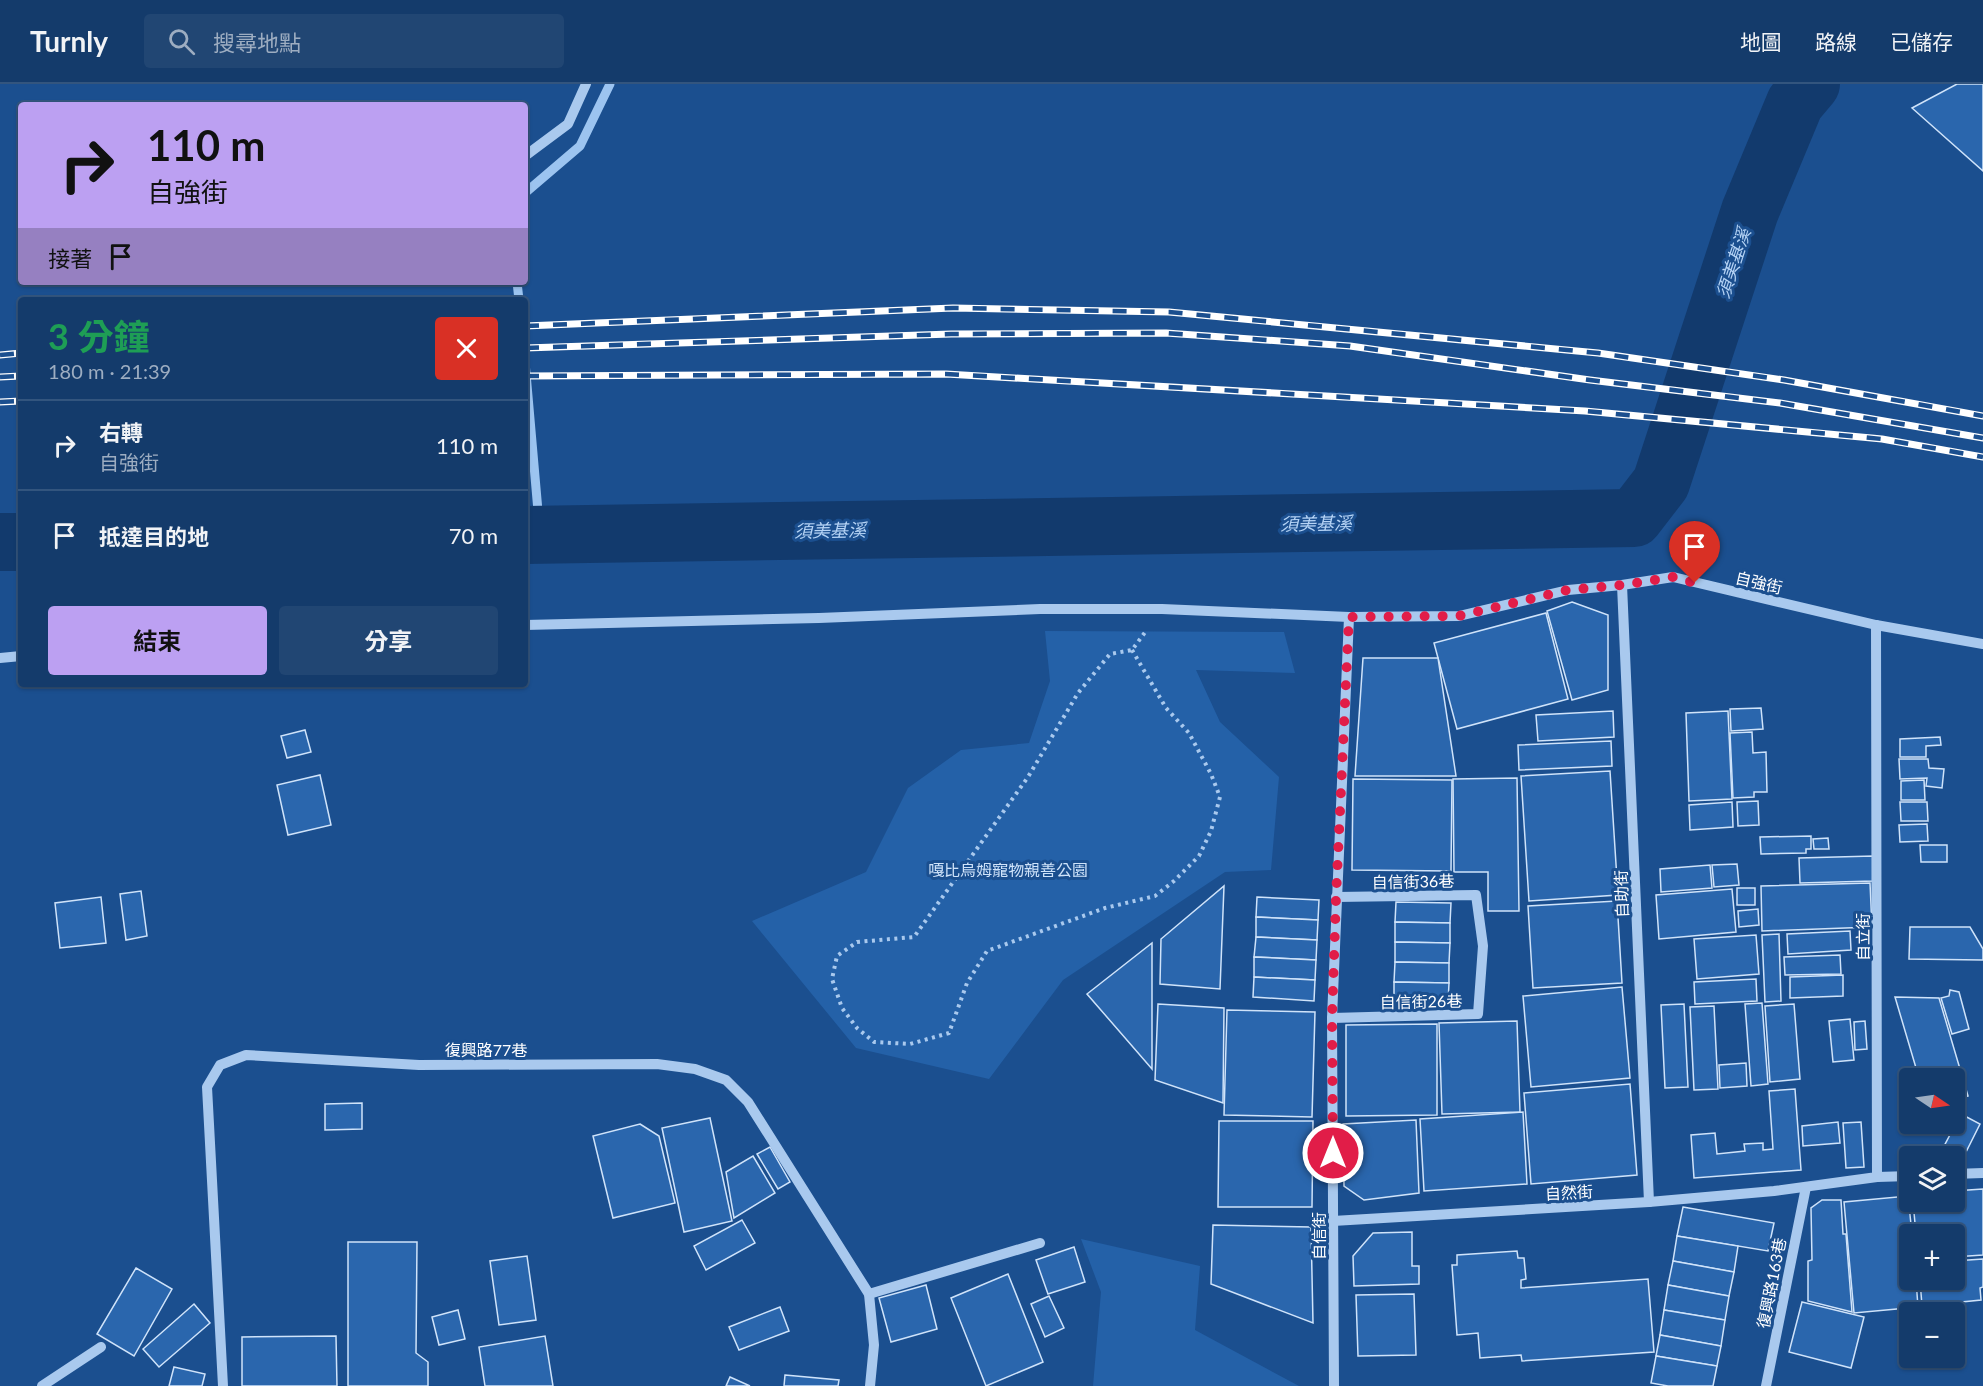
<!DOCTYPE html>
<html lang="zh-TW">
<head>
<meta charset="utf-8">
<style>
	:root { --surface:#143b6b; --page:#214673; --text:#f1f3f6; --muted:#9dadc1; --line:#33557e; --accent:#bca0f2 }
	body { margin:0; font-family:Lato,"Noto Sans TC",sans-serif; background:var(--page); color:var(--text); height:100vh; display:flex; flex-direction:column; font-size:22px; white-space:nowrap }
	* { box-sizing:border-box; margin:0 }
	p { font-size:20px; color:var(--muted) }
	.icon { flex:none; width:33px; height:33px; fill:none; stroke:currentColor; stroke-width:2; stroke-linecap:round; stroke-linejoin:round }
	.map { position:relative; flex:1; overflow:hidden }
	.sheet { position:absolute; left:18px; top:213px; width:510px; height:390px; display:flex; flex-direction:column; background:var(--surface); border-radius:6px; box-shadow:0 2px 4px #0004,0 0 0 2px var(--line) }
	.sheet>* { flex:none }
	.hud { position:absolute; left:18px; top:18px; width:510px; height:183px; border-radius:6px; box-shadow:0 2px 4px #0004,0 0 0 2px var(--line); background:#bca0f2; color:#111; overflow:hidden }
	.needle { width:39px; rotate:103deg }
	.fabs { position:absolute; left:1899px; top:984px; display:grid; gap:12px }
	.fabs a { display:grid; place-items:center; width:66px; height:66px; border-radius:6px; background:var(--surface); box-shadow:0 2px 4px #0004,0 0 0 2px var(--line); font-size:30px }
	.pin { position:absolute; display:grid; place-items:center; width:51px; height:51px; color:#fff; margin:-62px -26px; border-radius:50% 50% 50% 0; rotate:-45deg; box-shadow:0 0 6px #0007 }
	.pin .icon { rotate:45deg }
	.me { position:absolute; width:66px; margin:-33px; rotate:0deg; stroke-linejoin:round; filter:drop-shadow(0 0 4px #0008) }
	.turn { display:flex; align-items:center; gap:21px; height:126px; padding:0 30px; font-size:27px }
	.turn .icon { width:78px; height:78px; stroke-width:2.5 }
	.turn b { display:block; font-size:42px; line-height:51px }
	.then { display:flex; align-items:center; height:57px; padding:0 30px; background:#0003; gap:12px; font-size:22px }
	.round { display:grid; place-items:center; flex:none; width:63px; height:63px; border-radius:6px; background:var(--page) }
	.overview { display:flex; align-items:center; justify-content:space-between; height:102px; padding:0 30px }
	h1 { font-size:36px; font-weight:700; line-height:45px; color:#1e9e55 }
	.primary-button { display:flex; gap:12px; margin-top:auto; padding:12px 30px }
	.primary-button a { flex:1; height:69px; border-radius:6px; background:var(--accent); color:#111; font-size:24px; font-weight:700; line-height:69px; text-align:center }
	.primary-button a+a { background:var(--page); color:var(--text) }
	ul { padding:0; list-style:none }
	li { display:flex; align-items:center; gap:18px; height:90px; padding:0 30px; border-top:2px solid var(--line) }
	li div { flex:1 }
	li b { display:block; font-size:22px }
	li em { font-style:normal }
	header { display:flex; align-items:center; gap:36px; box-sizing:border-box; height:84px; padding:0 30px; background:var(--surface); border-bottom:2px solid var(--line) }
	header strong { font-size:28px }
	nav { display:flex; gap:33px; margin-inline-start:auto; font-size:21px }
	.search { width:420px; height:54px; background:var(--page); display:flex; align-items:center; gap:15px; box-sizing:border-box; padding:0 21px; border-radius:6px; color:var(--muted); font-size:22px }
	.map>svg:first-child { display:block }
</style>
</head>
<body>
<header>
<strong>Turnly</strong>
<div class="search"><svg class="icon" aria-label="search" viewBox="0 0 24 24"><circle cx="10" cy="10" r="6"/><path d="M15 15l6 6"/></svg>搜尋地點</div>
<nav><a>地圖</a><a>路線</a><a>已儲存</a></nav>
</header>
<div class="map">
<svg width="1983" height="1302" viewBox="0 0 1983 1302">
	<rect width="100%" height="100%" fill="#1b4f8f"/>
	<g fill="#2461a8">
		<polygon points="1045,547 1284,548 1295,589 1196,586 1220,638 1279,693 1271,786 1225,788 1063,896 989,995 856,964 752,837 866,788 908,704 961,666 1029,659 1050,597"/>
		<polygon points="1081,1155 1200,1182 1195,1246 1299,1302 1093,1302 1101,1208"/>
	</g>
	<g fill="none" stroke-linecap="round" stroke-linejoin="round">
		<g stroke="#9cc4f0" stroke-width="9">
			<polyline points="525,109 580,62 610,0"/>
			<polyline points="517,198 519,216"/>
			<polyline points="525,278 540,450"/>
		</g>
		<g stroke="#123a6d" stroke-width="58">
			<polyline points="525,451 1634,434 1661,399 1750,127 1795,19 1811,0"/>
			<polyline points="0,458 21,458"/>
		</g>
	</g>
	<g fill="#2a66ad" stroke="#cfe3fa" stroke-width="1.5">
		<polygon points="1957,0 1983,0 1983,87 1912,24"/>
		<polygon points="1572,518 1608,531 1608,606 1572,616 1547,527"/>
		<polygon points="1546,529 1568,615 1457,645 1434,559"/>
		<polygon points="1363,574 1438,574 1456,692 1355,692"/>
		<polygon points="1761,624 1763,645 1731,647 1730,625"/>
		<polygon points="1613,627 1614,653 1538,657 1536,631"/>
		<polygon points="1728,627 1732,715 1689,717 1686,629"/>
		<polygon points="305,646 311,668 287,674 281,652"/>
		<polygon points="1752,648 1753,669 1766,668 1767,708 1754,708 1754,713 1733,714 1730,649"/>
		<polygon points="1940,653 1941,661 1926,662 1926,673 1900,673 1900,655"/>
		<polygon points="1611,657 1612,682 1519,686 1518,661"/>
		<polygon points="1899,675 1928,675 1929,684 1944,685 1942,704 1926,702 1927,694 1900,695"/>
		<polygon points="1610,687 1618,811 1529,817 1521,692"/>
		<polygon points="320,691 331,741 288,751 277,701"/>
		<polygon points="1517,694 1519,827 1488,827 1488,788 1454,788 1453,695"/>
		<polygon points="1353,695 1452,696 1451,787 1352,786"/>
		<polygon points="1924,696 1925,716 1901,716 1901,697"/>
		<polygon points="1758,717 1759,741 1738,742 1737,718"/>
		<polygon points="1732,718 1733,743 1690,746 1689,721"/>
		<polygon points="1900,718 1927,718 1928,737 1901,737"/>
		<polygon points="1927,740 1928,757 1900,758 1899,741"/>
		<polygon points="1811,752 1811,765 1806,765 1806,769 1761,770 1760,753"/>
		<polygon points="1828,754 1829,765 1814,765 1813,755"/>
		<polygon points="1920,761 1947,761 1947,778 1921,778"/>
		<polygon points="1873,772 1874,797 1800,799 1799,774"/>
		<polygon points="1737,780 1739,801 1714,803 1712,781"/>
		<polygon points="1710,781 1712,804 1661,808 1660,785"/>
		<polygon points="1870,799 1872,843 1762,847 1761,802"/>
		<polygon points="1224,802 1220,905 1160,900 1161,855"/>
		<rect x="1737" y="804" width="18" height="17"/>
		<polygon points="1732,805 1736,848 1659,855 1656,811"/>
		<polygon points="141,807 147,852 126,856 120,810"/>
		<polygon points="101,813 106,859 60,864 55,819"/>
		<polygon points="1257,813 1319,816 1318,836 1256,833"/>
		<polygon points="1617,817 1622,899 1533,904 1528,822"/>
		<polygon points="1396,818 1451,819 1450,839 1395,838"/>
		<polygon points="1758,825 1759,841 1739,843 1738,827"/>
		<polygon points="1256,833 1318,836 1317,856 1256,853"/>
		<polygon points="1395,838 1450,839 1450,859 1395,858"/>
		<polygon points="1910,843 1970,843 1983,865 1983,876 1909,875"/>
		<polygon points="1850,847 1851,866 1788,870 1787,850"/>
		<polygon points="1779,850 1781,917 1765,918 1762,851"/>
		<polygon points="1756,851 1759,890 1697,895 1694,855"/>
		<polygon points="1256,853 1317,856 1316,876 1254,873"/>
		<polygon points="1395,858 1450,859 1449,879 1395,878"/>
		<polygon points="1152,859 1152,985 1087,910"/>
		<polygon points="1840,871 1841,890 1785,891 1784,873"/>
		<polygon points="1254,873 1316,876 1315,896 1254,893"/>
		<polygon points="1395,878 1449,879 1449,899 1394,898"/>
		<polygon points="1843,891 1843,912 1790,914 1790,893"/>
		<polygon points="1254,893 1315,896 1314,917 1253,913"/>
		<polygon points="1756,895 1757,917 1695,920 1694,898"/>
		<polygon points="1394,898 1449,899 1448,919 1394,918"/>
		<polygon points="1622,903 1630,994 1531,1003 1523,912"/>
		<polygon points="1950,906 1959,908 1969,945 1952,950 1941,914 1949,912"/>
		<polygon points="1895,913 1939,914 1968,1012 1954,1016 1954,994 1919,994"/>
		<polygon points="1762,919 1768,1000 1751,1002 1745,920"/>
		<polygon points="1158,920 1224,924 1223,1019 1155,996"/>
		<polygon points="1684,920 1688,1003 1665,1004 1661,921"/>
		<polygon points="1794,920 1800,995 1770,998 1765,922"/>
		<polygon points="1714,922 1718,1005 1694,1006 1690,923"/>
		<polygon points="1227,926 1315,928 1312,1033 1224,1031"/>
		<polygon points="1850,935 1854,976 1833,978 1829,937"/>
		<polygon points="1517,937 1520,1028 1442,1030 1439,939"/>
		<polygon points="1865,937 1867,965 1855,966 1854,938"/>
		<polygon points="1437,940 1437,1031 1346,1032 1346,941"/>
		<polygon points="1746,979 1747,1002 1720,1004 1719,981"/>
		<polygon points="1630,1000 1637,1091 1531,1100 1524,1009"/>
		<polygon points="1795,1005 1801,1086 1694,1094 1691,1051 1715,1049 1717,1070 1745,1067 1744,1060 1763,1059 1763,1066 1773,1065 1769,1007"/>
		<polygon points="362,1019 362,1045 325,1046 325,1020"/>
		<polygon points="1523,1028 1527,1100 1424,1107 1420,1035"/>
		<polygon points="1961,1030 1980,1040 1962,1076 1942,1066"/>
		<polygon points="710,1034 732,1137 684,1148 662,1044"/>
		<polygon points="1416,1036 1419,1109 1364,1116 1344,1102 1343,1040"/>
		<polygon points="1219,1037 1313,1037 1312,1123 1218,1123"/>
		<polygon points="1838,1038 1840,1059 1803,1062 1802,1042"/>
		<polygon points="1861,1038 1864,1083 1846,1084 1843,1039"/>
		<polygon points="640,1040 659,1052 675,1119 613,1134 593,1052"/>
		<polygon points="770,1063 790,1098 778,1105 757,1070"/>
		<polygon points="753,1072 775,1109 734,1134 726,1088"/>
		<polygon points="1983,1105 1983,1171 1954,1173 1954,1150 1916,1150 1913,1118 1954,1118 1954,1107"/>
		<polygon points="1908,1112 1912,1150 1910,1150 1910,1196 1916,1196 1918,1223 1854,1229 1844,1118"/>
		<polygon points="1822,1116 1841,1116 1843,1150 1846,1150 1852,1228 1808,1217 1808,1177 1812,1176 1811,1124"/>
		<polygon points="1683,1123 1774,1139 1768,1167 1677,1152"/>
		<polygon points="742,1136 755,1159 706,1186 694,1162"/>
		<polygon points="1213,1141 1311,1143 1313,1239 1211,1200"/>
		<polygon points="1412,1148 1412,1182 1419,1182 1419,1200 1354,1202 1353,1172 1373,1149"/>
		<polygon points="1677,1152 1738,1162 1734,1188 1673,1177"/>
		<polygon points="348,1158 417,1158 416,1269 428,1278 428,1302 348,1302"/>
		<polygon points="1074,1163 1085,1198 1048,1210 1036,1176"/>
		<polygon points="1517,1167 1518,1174 1524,1174 1526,1195 1521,1196 1521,1204 1648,1195 1654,1268 1522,1277 1521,1271 1480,1274 1478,1249 1457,1251 1452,1181 1457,1181 1457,1171"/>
		<polygon points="527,1172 536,1236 499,1241 490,1177"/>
		<polygon points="1983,1175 1983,1203 1980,1204 1981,1216 1922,1222 1920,1196 1954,1196 1954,1177"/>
		<polygon points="1673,1177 1734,1188 1729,1212 1668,1201"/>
		<polygon points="136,1184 172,1205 134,1272 97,1250"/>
		<polygon points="1008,1190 1043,1278 986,1302 951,1214"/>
		<polygon points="926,1201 937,1245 891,1258 879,1214"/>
		<polygon points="1668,1201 1729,1212 1725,1236 1664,1226"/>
		<polygon points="1414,1210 1416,1271 1358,1272 1356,1211"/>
		<polygon points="1049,1212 1064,1244 1045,1253 1031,1220"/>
		<polygon points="1802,1218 1864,1233 1851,1284 1789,1268"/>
		<polygon points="194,1220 210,1239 159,1283 143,1265"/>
		<polygon points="780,1223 789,1247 739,1266 729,1243"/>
		<polygon points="458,1226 465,1255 439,1261 432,1233"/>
		<polygon points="1664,1226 1725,1236 1721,1262 1660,1251"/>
		<polygon points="1660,1251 1721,1262 1717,1282 1656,1272"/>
		<polygon points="336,1252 337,1302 242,1302 242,1253"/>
		<polygon points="545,1252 553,1302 485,1302 479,1263"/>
		<polygon points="1656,1272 1717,1282 1713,1302 1668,1302 1651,1299"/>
		<polygon points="174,1283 205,1290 202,1302 169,1302"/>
		<polygon points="785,1291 839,1296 838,1302 784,1302"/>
		<polygon points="730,1293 750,1302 726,1302"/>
	</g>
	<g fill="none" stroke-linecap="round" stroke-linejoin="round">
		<polyline stroke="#a9c9ee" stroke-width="4" stroke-dasharray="3 4.5" stroke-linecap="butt" points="1132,566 1166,624 1189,649 1211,690 1220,713 1211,747 1199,772 1174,797 1155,812 1105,824 987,867 967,899 949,949 910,960 874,958 857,944 842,924 832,895 837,872 857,858 914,853 1028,693 1078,609 1110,570 1132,566 1146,547"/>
		<g stroke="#a9c9ee" stroke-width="10">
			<polyline points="525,72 568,40 586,0"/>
			<polyline points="1622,501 1649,1118"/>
			<polyline points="525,541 819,534 1040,525 1162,525 1349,533 1459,532 1568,506 1622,501 1673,493 1876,541 1983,560"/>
			<polyline points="0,574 21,572"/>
			<polyline points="1332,934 1478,930 1483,862 1476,811 1336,813"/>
			<polyline points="1954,1090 1983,1089"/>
			<polyline points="1877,1093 1910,1092"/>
			<polyline points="1333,1137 1649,1118 1774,1107 1877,1093 1876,541"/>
			<polyline points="869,1210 1040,1159"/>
			<polyline points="42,1302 101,1263"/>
			<polyline points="223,1302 207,1003 220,981 246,971 419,981 657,980 695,985 726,996 748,1018 869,1210 874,1261 870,1302"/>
			<polyline points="1334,1302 1332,934 1349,533"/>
			<polyline points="1766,1302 1806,1103"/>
		</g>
		<g stroke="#fff" stroke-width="7">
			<g id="rail">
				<polyline points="525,242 953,224 1169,228 1598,269 1784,296 1983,332"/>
				<polyline points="525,264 951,250 1166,249 1350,262 1590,296 1780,319 1983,354"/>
				<polyline points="0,271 21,269"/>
				<polyline points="525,292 946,290 1585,327 1882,355 1983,373"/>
				<polyline points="0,293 21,292"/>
				<polyline points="0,318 21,317"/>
			</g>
		</g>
		<use href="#rail" stroke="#1b4f8f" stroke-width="4.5" stroke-dasharray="14" stroke-linecap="butt"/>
	</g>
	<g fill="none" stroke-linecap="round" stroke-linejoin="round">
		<polyline stroke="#e11d48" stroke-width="10" stroke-dasharray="0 18" points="1333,1069 1332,934 1336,813 1349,533 1459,532 1568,506 1623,501 1673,493 1695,499"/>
	</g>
	<g text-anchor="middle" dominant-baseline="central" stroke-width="6" stroke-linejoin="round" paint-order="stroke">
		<g font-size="16" fill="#fff" stroke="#1b4f8f">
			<text transform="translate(1759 498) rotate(13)">自強街</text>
			<text transform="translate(1413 797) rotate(-1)">自信街36巷</text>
			<text transform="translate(1621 810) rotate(-92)">自助街</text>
			<text transform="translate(1862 853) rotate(-90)">自立街</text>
			<text transform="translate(1421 917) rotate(-1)">自信街26巷</text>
			<text x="486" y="965">復興路77巷</text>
			<text transform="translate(1569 1108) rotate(-3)">自然街</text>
			<text transform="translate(1318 1152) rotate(-90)">自信街</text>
			<text transform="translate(1771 1199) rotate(-79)">復興路163巷</text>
		</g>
		<g font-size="16" fill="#cfe3fa" stroke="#1b4f8f">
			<text x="1008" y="785">嘎比烏姆寵物親善公園</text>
		</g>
		<g font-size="18" font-style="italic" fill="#b5d3f5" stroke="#1b4f8f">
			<text transform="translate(1733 179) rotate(-72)">須美基溪</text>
			<text transform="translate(1316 439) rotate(-1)">須美基溪</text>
			<text transform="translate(830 446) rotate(-1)">須美基溪</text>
		</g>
	</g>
</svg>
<div class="fabs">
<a><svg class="needle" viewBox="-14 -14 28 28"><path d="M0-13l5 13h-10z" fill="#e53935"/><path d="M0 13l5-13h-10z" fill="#9dadc1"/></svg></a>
<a><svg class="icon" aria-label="layers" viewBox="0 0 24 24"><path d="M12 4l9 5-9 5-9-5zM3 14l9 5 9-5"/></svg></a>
<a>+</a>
<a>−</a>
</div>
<div class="pin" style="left:1695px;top:499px;background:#d93025"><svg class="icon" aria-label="arrive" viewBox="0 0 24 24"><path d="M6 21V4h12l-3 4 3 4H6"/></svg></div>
<svg class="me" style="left:1333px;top:1069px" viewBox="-20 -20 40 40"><circle r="17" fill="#e11d48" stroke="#fff" stroke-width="3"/><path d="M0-11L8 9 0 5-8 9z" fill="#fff"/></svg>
<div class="hud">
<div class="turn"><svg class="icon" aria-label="right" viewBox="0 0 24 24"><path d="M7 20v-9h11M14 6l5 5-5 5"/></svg><div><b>110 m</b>自強街</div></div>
<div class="then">接著<svg class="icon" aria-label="arrive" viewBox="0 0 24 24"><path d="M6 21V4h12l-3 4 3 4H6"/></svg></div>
</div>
<section class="sheet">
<div class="overview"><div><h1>3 分鐘</h1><p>180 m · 21:39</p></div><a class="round" style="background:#d93025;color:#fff"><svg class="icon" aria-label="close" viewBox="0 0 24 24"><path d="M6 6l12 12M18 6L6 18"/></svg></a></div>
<ul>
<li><svg class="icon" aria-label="right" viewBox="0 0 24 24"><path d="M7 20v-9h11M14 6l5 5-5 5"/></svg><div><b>右轉</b><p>自強街</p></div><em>110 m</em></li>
<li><svg class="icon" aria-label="arrive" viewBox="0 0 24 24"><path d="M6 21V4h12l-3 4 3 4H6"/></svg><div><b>抵達目的地</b></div><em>70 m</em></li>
</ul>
<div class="primary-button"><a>結束</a><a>分享</a></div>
</section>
</div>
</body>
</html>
